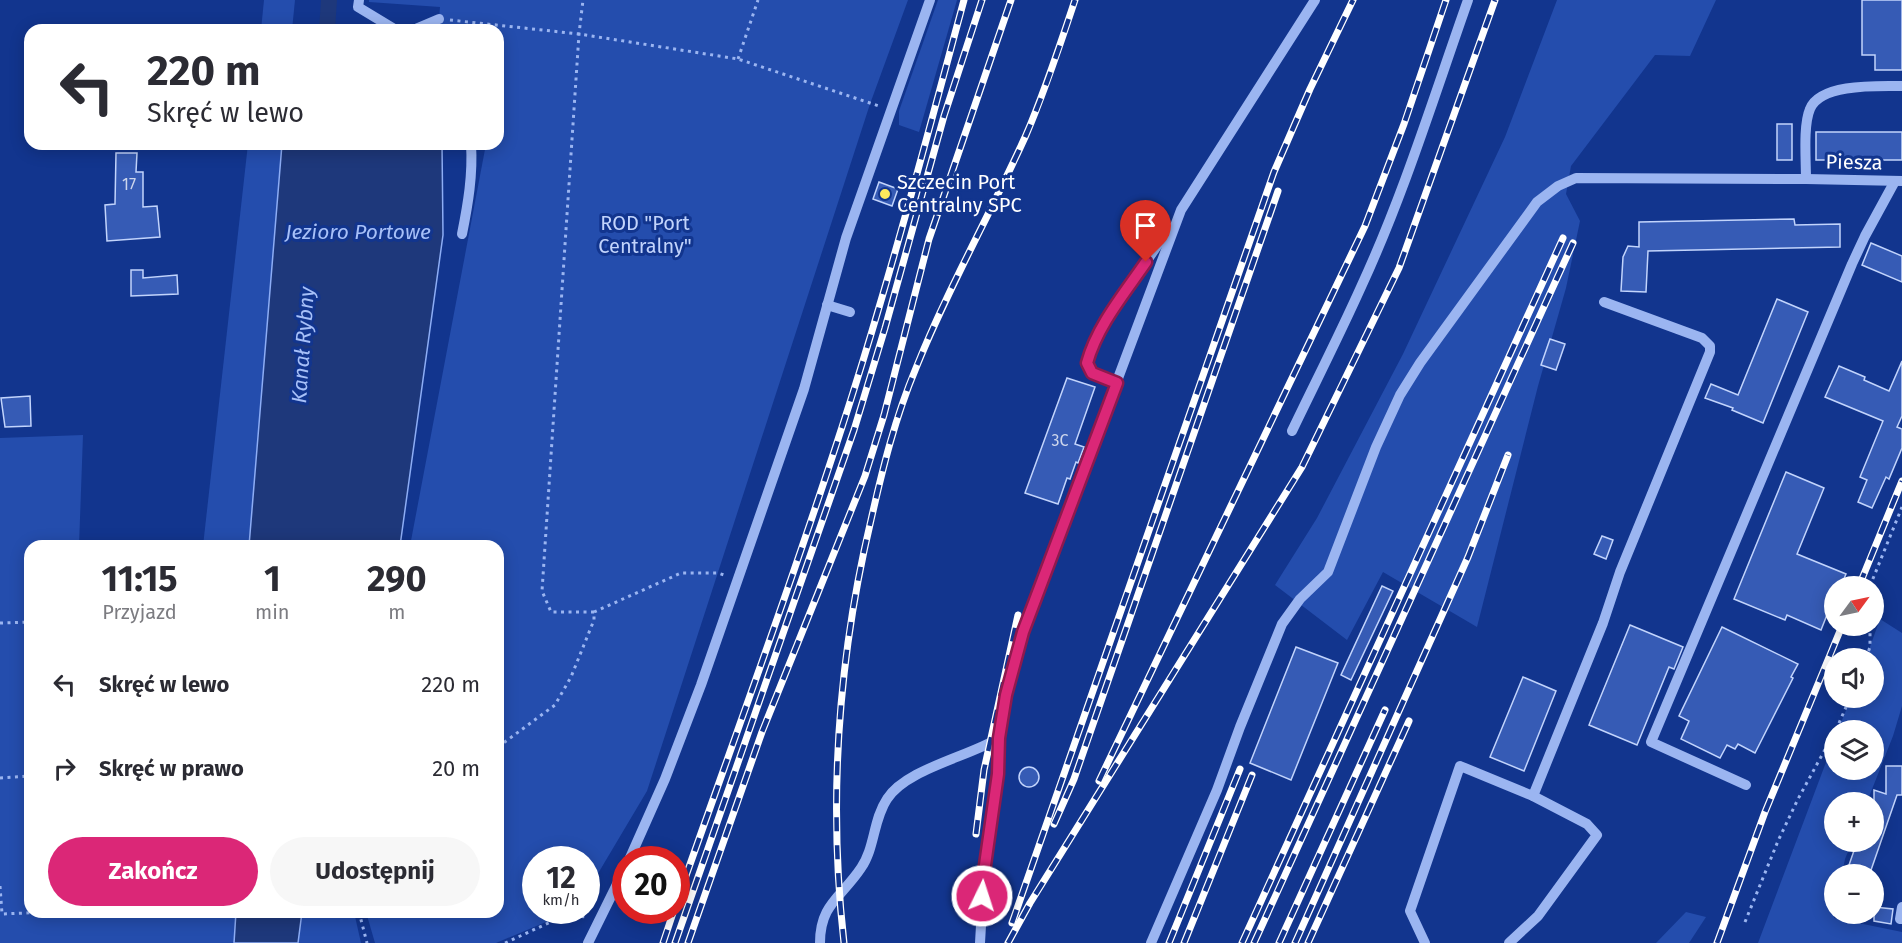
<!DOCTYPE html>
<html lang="pl">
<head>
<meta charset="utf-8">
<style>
	:root { --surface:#fff; --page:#f7f7f7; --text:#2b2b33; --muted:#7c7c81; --accent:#db2777 }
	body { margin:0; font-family:"Fira Sans",sans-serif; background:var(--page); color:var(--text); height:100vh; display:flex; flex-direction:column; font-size:22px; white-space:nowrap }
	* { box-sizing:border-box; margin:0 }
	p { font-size:20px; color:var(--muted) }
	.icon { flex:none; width:33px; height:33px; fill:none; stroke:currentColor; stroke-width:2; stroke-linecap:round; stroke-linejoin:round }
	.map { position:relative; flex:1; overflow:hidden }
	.sheet { position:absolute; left:24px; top:540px; width:480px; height:378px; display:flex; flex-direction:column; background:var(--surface); border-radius:18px; box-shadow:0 3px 15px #0003 }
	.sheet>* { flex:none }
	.hud { position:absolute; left:24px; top:24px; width:480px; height:126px; border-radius:18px; box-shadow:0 3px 15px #0003; background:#fff; color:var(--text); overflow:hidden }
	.needle { width:39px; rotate:57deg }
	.buttons { position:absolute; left:1824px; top:576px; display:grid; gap:12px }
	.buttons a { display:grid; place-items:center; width:60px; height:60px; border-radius:50%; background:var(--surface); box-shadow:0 3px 15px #0003; font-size:30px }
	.speed { position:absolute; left:522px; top:846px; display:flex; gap:12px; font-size:30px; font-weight:700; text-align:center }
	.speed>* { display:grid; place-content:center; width:78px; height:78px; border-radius:50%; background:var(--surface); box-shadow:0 3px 15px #0003; line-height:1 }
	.speed small { font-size:15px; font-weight:400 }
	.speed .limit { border:9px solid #d22; background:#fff; color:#111 }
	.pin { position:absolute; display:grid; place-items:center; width:51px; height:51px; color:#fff; margin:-62px -26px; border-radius:50% 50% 50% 0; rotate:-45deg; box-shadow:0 0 6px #0007 }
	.pin .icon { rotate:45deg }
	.me { position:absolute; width:66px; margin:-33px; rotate:4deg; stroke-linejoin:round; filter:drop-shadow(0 0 4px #0008) }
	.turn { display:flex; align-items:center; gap:21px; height:126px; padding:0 24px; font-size:27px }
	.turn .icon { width:78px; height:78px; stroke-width:2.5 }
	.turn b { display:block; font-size:42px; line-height:51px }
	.eta { display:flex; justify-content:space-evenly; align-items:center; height:102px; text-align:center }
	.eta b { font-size:36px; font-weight:700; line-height:42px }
	.button { display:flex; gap:12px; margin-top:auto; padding:12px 24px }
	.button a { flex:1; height:69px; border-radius:36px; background:var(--accent); color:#fff; font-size:24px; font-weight:700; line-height:69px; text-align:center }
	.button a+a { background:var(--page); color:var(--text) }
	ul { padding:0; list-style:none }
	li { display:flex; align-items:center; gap:18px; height:84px; padding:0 24px }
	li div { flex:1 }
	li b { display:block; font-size:22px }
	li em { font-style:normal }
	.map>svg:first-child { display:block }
</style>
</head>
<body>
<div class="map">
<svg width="1902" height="943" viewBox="0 0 1902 943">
	<rect width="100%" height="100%" fill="#12358e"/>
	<g fill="#244dad">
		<polygon points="264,0 295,0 292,30 261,30"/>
		<polygon points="369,0 908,0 870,104 647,791 587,892 586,860 536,860 536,910 572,911 496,943 375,943 366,912 498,912 498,546 410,546 486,144 498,144 498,30 438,30 440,7 369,2"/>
		<polygon points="938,0 957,0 919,132 899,125 899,111"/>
		<polygon points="1557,0 1716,0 1690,56 1655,55 1571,166 1566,194 1580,221 1566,288 1538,386 1477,627 1383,572 1347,640 1275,585 1317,518 1403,354 1505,137"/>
		<polygon points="248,144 282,144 249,546 203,546"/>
		<polygon points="83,435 79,546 30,546 30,912 236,912 234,943 0,943 0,438"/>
		<polygon points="1880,619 1902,633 1902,706 1893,736 1867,802 1834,802 1834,842 1852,842 1845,859 1842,874 1834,874 1834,918 1902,932 1902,943 1758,943 1834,741 1834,770 1874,770 1874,730 1838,730 1851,698 1874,698 1874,658 1866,658"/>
		<polygon points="293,912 354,912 361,943 279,943"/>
		<polygon points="1686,912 1706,917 1689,943 1656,943"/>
	</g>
	<g fill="#1e387b" stroke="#8dadf5" stroke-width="1.5">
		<polygon points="282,144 442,144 443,235 400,546 249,546"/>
		<polygon points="236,912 302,912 298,943 234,943"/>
	</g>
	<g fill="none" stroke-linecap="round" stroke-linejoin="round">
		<polyline stroke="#1e387b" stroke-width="16" points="327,30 329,0"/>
	</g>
	<g fill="#365bb5" stroke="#c2d4fc" stroke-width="1.5">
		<polygon points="1862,0 1902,0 1902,70 1875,70 1875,55 1862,55"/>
		<rect x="1777" y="124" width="15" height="36"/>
		<rect x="1816" y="132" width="86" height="28"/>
		<polygon points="116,153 137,153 136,172 143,172 143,207 157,206 160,237 107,241 105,205 115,204"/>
		<polygon points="879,182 898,189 892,206 873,199"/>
		<polygon points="1794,219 1795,225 1840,224 1840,247 1648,251 1646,292 1621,291 1623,257 1628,246 1639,247 1639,222"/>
		<polygon points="1871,243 1902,256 1902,282 1862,265"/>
		<polygon points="131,270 143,270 143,278 177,275 178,294 131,296"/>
		<polygon points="1777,299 1808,312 1763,423 1732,410 1733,408 1705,398 1711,384 1738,395"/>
		<polygon points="1550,339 1565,344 1556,370 1541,365"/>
		<polygon points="1902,361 1902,416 1897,427 1902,429 1902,448 1889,479 1886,477 1872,508 1858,502 1867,480 1860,477 1883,421 1825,397 1839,366 1865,377 1864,380 1889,391"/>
		<polygon points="1067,378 1095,387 1075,444 1084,447 1078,463 1076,462 1070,479 1067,478 1058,504 1025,493"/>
		<polygon points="30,396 31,426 5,427 1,398"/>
		<polygon points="1786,472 1824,488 1797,554 1846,574 1841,586 1834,586 1834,597 1821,630 1787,615 1785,620 1734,599"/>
		<polygon points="1602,536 1613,540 1606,559 1594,554"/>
		<polygon points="1382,586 1393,591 1351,680 1341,675"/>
		<polygon points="1630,625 1683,647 1674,669 1669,667 1637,745 1589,725"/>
		<polygon points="1722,627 1798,664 1791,677 1793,678 1755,753 1738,744 1735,749 1727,745 1720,758 1681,739 1689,721 1679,716"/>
		<polygon points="1296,647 1338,663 1291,780 1250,763"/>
		<polygon points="1523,677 1556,691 1524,771 1490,757"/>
		<polygon points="1886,766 1902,766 1902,795 1897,795 1870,873 1849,865 1857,842 1874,842 1874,790 1886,794"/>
		<circle cx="1029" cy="777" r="10"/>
		<polygon points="1874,907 1893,909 1891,924 1874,921"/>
	</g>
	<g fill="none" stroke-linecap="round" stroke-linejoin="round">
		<g stroke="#9bb5f1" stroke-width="3" stroke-dasharray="3 4.5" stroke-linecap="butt">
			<polyline points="450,20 579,34 738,59 879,106"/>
			<polyline points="738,59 758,0"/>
			<polyline points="1870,586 1902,507"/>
			<polyline points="594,612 681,573 718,573 727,576"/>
			<polyline points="0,623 30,622"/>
			<polyline points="1866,658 1870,647 1870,626"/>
			<polyline points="1836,730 1850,698"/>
			<polyline points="498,747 555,705 571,677 594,620 594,612 551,612 542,591 579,34 583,0"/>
			<polyline points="0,778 30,776"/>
			<polyline points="0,886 2,914 48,912"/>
			<polyline points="359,912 367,943"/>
			<polyline points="1745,922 1778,841 1798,799 1834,733"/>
			<polyline points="505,943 566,915 587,917"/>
		</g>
		<g stroke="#9bb5f1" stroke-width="10">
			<polyline points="359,0 358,7 396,30"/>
			<polyline points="413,30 439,19"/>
			<polyline points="1806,179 1902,181"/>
			<path d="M462,234c6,-30 11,-59 9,-90"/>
			<polyline points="827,305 850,312"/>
			<path d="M1117,383l-25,-10 -5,-10c8,-27 24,-50 40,-73 14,-21 28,-42 43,-62"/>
			<path d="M1292,431c23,-48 47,-95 69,-144 43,-93 73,-191 107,-287"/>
			<polyline points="1746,785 1651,742 1852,264 1865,236 1895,181"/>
			<polyline points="1533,796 1603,623 1620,572 1710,352 1710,346 1702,338 1604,302"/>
			<polyline points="629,860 665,779 701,685 804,389 846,238 930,0"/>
			<polyline points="1902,907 1900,919 1902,919"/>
			<polyline points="588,943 626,866"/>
			<path d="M820,943c0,-39 21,-45 41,-75 14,-20 12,-48 26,-69 19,-30 81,-42 112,-61"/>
			<polyline points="980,943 984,872 997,774 999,738 1006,695 1023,632 1181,210 1315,0"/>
			<path d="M1151,943l66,-153 23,-63 42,-103 18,-25 28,-27 48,-125 24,-52 20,-32 117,-161 21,-16 18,-8 230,1c0,-19 -3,-54 4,-70 10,-26 69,-23 92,-23"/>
			<polyline points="1425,943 1410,911 1460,766 1533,796 1587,824 1597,835 1538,916 1509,943"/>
		</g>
		<g stroke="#fff" stroke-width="7">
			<g id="rail">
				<polyline points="1859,586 1902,481"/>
				<polyline points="1099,781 1365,226 1404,124 1446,0"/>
				<polyline points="1054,824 1074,779 1278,191"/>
				<polyline points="976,834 984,770 1018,615"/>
				<path d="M676,904c59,-168 121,-335 175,-505 42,-132 77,-266 113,-399"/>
				<polyline points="1012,923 1274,172 1310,89 1353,0"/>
				<polyline points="663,943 674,910"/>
				<polyline points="675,943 854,430 885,328 944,116 982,0"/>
				<polyline points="688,943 762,732 865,476 884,415 929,239 1011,0"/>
				<path d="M844,943c-16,-143 -6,-284 27,-423 12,-53 24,-102 45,-152 32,-80 75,-155 110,-233 19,-44 34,-90 49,-135"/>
				<polyline points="1008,943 1030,903 1302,467 1399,268 1495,0"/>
				<polyline points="1169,943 1240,769"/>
				<polyline points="1184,943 1252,775"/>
				<polyline points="1242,943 1563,238"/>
				<polyline points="1254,943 1573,243"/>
				<polyline points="1279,943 1385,710"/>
				<polyline points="1295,943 1468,557 1508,455"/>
				<polyline points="1308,943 1409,721"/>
				<polyline points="1717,943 1765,812 1842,626"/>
			</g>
		</g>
		<use href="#rail" stroke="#12358e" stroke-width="4.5" stroke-dasharray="14" stroke-linecap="butt"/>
	</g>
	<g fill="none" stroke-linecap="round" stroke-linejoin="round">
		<g stroke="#8e194d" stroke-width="15">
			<path id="route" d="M982,896l2,-24 14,-98 1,-36 7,-43 17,-63 94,-249 -25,-10 -5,-10c10,-37 37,-69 59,-101"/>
		</g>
		<use href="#route" stroke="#db2777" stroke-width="10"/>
	</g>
	<circle fill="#ffe95c" stroke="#12358e" stroke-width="2" cx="885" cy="194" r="6"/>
	<g text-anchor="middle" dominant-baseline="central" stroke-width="6" stroke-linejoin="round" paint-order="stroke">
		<g font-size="16" fill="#cdd6ec">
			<text x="129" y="184">17</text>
			<text x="1060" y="440">3C</text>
		</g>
		<g font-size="20" fill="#fff" stroke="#12358e">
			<text transform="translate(1854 162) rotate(1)">Piesza</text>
		</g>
		<g font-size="20" fill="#fff" stroke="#12358e" text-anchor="start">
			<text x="897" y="182">Szczecin Port<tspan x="897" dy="23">Centralny SPC</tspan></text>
		</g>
		<g font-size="20" fill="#c2d4fc" stroke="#12358e">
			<text x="645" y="223">ROD "Port<tspan x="645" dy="23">Centralny"</tspan></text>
		</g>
		<g font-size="21" font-style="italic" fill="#a7c0f8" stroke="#12358e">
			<text x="358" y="232">Jezioro Portowe</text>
			<text transform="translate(303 345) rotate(-86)">Kanał Rybny</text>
		</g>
	</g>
</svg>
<div class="buttons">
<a><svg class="needle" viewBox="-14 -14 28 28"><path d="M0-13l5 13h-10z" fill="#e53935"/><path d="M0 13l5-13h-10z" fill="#7c7c81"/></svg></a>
<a><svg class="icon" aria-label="sound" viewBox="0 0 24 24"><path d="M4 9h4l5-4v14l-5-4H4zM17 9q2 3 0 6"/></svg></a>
<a><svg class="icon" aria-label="layers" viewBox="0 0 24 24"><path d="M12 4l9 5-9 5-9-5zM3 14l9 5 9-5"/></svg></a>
<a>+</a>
<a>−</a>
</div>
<div class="speed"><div>12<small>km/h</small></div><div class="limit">20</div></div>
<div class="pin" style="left:1146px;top:262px;background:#d93025"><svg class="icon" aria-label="arrive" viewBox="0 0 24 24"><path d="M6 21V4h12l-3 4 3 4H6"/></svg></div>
<svg class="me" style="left:982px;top:896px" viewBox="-20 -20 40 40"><circle r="17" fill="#db2777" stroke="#fff" stroke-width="3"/><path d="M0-11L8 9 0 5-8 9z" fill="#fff"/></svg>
<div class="hud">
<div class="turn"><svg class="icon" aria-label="left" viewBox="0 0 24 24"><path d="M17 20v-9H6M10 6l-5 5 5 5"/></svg><div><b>220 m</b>Skręć w lewo</div></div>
</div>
<section class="sheet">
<div class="eta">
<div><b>11:15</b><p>Przyjazd</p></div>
<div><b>1</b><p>min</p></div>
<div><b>290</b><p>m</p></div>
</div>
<ul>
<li><svg class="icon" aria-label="left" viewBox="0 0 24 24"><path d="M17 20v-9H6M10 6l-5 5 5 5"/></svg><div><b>Skręć w lewo</b></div><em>220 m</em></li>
<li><svg class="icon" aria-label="right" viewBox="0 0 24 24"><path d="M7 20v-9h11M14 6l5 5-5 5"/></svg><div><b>Skręć w prawo</b></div><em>20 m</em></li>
</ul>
<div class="button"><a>Zakończ</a><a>Udostępnij</a></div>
</section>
</div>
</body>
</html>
